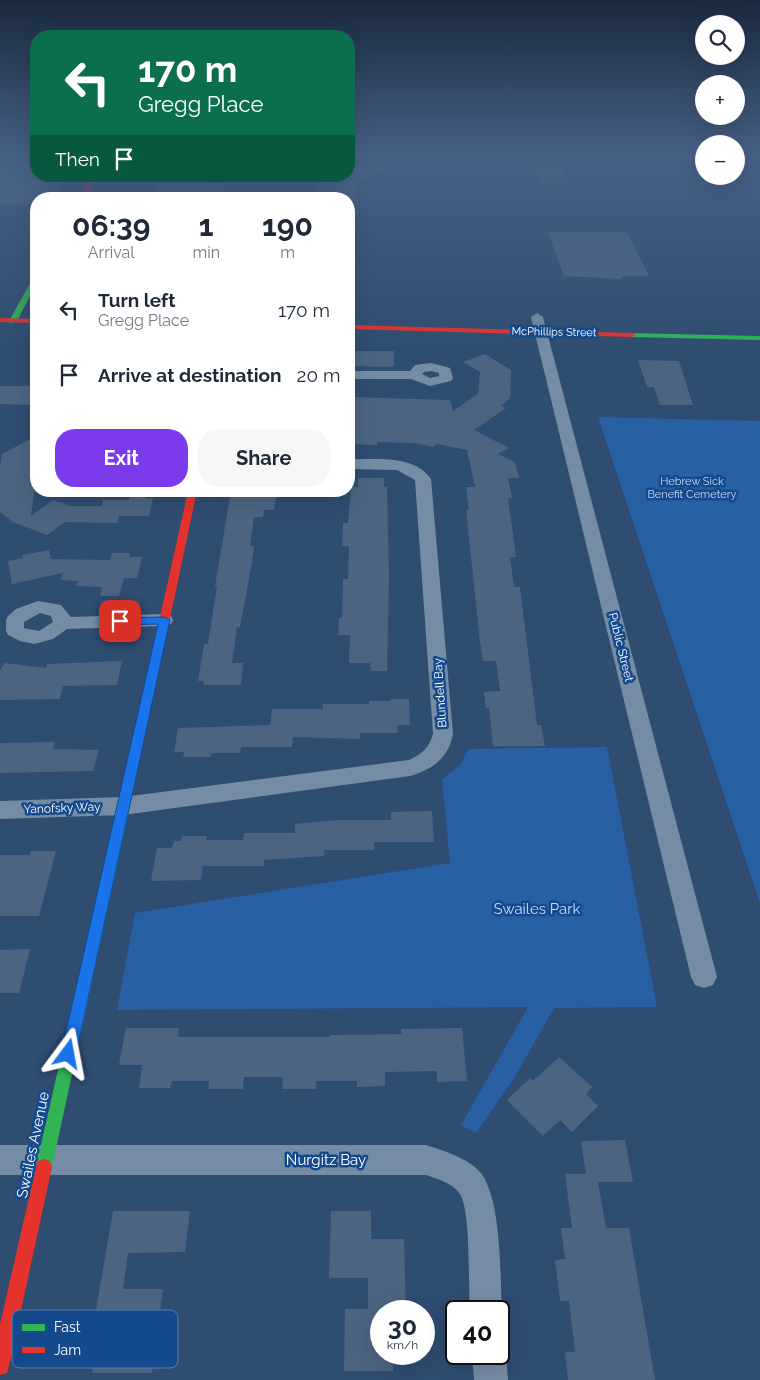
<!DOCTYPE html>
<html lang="en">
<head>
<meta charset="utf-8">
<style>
	:root { --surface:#fff; --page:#f6f6f7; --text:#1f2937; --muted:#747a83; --accent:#7c3aed }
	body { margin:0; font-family:Raleway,sans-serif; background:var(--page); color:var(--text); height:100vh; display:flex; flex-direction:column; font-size:19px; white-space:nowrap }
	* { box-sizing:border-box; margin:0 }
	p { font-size:16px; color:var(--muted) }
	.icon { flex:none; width:28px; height:28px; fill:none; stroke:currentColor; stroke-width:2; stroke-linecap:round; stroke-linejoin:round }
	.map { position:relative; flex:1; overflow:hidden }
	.panel { position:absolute; left:30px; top:192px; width:325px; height:305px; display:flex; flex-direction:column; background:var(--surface); border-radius:20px; box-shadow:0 5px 20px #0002 }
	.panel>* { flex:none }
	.top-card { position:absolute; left:30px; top:30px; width:325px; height:152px; border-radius:20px; box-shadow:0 5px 20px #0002; background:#0b6e4f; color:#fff; overflow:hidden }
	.tools { position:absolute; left:695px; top:15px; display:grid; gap:10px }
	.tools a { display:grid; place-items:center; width:50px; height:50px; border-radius:50%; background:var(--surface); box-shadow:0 5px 20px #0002; font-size:25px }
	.speed { position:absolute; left:370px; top:1300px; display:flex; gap:10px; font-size:25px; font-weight:700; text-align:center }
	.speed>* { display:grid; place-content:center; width:65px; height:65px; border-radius:50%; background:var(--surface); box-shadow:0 5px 20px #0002; line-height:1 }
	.speed small { font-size:12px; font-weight:400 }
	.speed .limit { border:2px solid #111; border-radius:8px; background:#fff; color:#111 }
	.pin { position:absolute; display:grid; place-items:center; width:42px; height:42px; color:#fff; margin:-21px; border-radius:10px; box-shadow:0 2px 8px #0006 }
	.me { position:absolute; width:55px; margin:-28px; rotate:13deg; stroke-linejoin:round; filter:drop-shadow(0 0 4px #0008) }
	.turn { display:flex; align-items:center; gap:18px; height:105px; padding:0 25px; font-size:22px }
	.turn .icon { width:65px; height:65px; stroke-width:2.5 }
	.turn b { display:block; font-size:35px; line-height:42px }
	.then { display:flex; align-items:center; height:48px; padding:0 25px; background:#0003; gap:10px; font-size:19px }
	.eta { display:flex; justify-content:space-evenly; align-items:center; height:85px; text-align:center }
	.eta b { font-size:30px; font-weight:700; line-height:35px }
	.primary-button { display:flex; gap:10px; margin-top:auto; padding:10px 25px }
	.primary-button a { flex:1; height:58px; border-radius:20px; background:var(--accent); color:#fff; font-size:20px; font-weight:700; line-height:58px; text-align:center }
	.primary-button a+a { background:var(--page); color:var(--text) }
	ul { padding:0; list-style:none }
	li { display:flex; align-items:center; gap:15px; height:65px; padding:0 25px }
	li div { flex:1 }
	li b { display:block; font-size:19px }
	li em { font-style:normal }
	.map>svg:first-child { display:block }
</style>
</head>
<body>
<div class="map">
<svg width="760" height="1380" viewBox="0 0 760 1380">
	<rect width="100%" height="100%" fill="#2f4c71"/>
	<g fill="#2760a3">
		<polygon points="598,417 760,421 760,903"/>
		<polygon points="607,747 657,1007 554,1008 513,1080 476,1133 461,1125 528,1007 117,1010 135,913 450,863 442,779 461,764 468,749"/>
	</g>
	<g fill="#4c6481">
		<polygon points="536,157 557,157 568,183 539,183 530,158"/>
		<polygon points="36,165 36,176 65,178 52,199 36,199 36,204 0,205 0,166"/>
		<polygon points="349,166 393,166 356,184 356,199 316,199 318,176 349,176"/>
		<polygon points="224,183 221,198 151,199 156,184"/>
		<polygon points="548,232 627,232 649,276 624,276 620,279 564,276"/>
		<polygon points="349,351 394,351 394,367 349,366"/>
		<polygon points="485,354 511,370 510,398 501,406 506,408 474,430 509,448 498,454 515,462 519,478 508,478 512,498 508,498 516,557 510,557 514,587 520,587 537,725 541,725 545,746 493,746 489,708 486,708 484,692 500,691 496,661 483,661 480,642 466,510 469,510 466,487 475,487 467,450 436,444 434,447 414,443 377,442 377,445 349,444 349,397 450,400 453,411 478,394 480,372 463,362"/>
		<polygon points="638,360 679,361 693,405 660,405 654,387 647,387"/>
		<polygon points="0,386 36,386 36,405 0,404"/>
		<polygon points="36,436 36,476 31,516 53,500 71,506 102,506 103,500 129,500 130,494 147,494 146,499 153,498 149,516 119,516 117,523 65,522 47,535 13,522 0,512 0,468 2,454"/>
		<polygon points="358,478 384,478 384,487 387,487 389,576 387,671 371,671 370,663 349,663 350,635 338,635 339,618 342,618 343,579 348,579 349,546 342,546 343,523 348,523 351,487 358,487"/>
		<polygon points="231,491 277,491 274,510 264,510 263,517 254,517 250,546 254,546 251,568 240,627 237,627 232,663 243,663 241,685 203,685 204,681 198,681 204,644 208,644 217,586 215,586"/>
		<polygon points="49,550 51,559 110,560 112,553 130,553 129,557 142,557 137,578 124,578 119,596 100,596 102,587 76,586 78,581 60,580 63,573 12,584 8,561 23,558 22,555"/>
		<polygon points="122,661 117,685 63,686 60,699 0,700 0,670 5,663 46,668 47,664"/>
		<polygon points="391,699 409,699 410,725 397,725 398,733 360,733 360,739 293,737 292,747 241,747 240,753 211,753 211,757 183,757 184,752 174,752 178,728 270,725 272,709 323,709 323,704 369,704 369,701 391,701"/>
		<polygon points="55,742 53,749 99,750 93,771 0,773 0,743"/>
		<polygon points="432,811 434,842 374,842 374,850 324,850 324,856 264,860 264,866 203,866 201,880 151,881 157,848 172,848 174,841 181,841 182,836 207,836 206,840 243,840 244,833 295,833 295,824 336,820 391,820 391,812"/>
		<polygon points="31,851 56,851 39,916 0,916 0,855 30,855"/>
		<polygon points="30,949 19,993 0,993 0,950"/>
		<polygon points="126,1028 179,1028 178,1037 330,1037 330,1035 401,1034 401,1029 462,1028 467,1081 437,1082 437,1071 385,1072 385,1086 357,1087 357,1081 316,1081 316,1089 282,1089 283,1077 244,1077 243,1089 209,1089 209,1081 172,1081 170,1088 139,1088 142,1065 119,1065"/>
		<polygon points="559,1057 592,1087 586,1094 598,1106 572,1132 560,1120 543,1136 507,1100 530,1078 533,1081"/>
		<polygon points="625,1140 633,1182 598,1182 606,1228 629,1228 655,1380 568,1380 565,1352 575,1352 569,1301 560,1301 555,1260 565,1259 561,1228 572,1228 565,1174 586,1174 581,1141"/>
		<polygon points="113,1211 190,1211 185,1252 128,1253 123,1289 163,1289 152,1373 92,1373 101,1321 94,1321"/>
		<polygon points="331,1211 371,1211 371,1239 404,1239 406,1311 381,1311 381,1354 393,1354 393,1371 344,1371 345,1309 368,1309 368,1278 329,1278"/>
	</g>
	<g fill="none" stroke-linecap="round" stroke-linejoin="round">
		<g fill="#768ca5" fill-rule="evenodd">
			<polygon points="537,313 543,317 717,977 713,985 704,988 695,985 691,977 531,317"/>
			<path d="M431,363l19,5 3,10 -2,3 -21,5 -19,-7h-62v-8h61l5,-6zM431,371l8,2v3l-9,2 -8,-4 2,-2z"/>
			<path d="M349,459c26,1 65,-5 82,20l22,255c-5,25 -20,35 -43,42l-287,39 -123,4v-18l123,-4 286,-37c13,-6 20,-12 24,-26l-18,-254 -18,-10 -48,-1z"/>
			<path d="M38,601l23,4 10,12 93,-3 7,2 2,4 -2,4 -7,2 -97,3 -14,10 -19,5 -14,-3 -12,-6 -2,-4v-11l2,-4 8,-7zM40,613l11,3 2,6 -14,9 -15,-3v-6z"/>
			<path d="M0,1145h426c18,6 42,13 54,27 22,26 20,105 22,139l-3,8v-8h-29c-2,-25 1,-94 -9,-115 -6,-12 -23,-17 -35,-21h-426z"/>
			<polygon points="499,1341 506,1354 508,1380 474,1380 472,1354 499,1354"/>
		</g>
		<g fill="#30b455" fill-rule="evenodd">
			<polygon points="36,276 36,284 17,321 10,323 9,321 33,278"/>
			<polygon points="629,333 760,336 760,340 632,337 629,337"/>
			<polygon points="131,769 135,771 137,774 52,1167 50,1173 44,1175 38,1173 36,1167 125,774 127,771"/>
		</g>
		<g fill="#e5322d" fill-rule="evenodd">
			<polygon points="91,176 97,176 86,199 80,199"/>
			<polygon points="0,318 36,319 36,323 0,322"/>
			<polygon points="349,325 632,333 636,335 632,337 349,329"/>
			<polygon points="188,491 197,491 137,774 135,777 127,777 125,774"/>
			<polygon points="44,1159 50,1161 52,1167 9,1366 7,1373 0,1375 0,1324 36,1167 38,1161"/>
		</g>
	</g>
	<linearGradient id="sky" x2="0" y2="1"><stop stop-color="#1a2a3e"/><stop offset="0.45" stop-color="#476186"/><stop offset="1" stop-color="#476186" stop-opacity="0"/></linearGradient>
	<rect width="760" height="349" fill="url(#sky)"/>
	<polygon fill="#1a73e8" stroke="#114b97" points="164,617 170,620 76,1054 74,1059 68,1061 63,1059 61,1054 158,624 120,625 115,621 120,618"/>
	<g text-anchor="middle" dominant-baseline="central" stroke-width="5" stroke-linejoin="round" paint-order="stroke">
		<g font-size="11" fill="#fff" stroke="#14498c">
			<text transform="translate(554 332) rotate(1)">McPhillips Street</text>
		</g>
		<g font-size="11" fill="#c4ddfb" stroke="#14498c">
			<text x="692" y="481">Hebrew Sick<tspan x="692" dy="13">Benefit Cemetery</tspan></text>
		</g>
		<g font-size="12" fill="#fff" stroke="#14498c">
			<text transform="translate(621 647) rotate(76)">Public Street</text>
			<text transform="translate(440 693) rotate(-94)">Blundell Bay</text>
			<text transform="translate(62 808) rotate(-2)">Yanofsky Way</text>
		</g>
		<g font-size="15" fill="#c4ddfb" stroke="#14498c">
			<text x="537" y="909">Swailes Park</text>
		</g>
		<g font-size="15" fill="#fff" stroke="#14498c">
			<text transform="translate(33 1145) rotate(-78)">Swailes Avenue</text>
			<text x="326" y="1160">Nurgitz Bay</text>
		</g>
	</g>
	<rect x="12" y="1310" width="166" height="58" rx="8" fill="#14498c" stroke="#5a80ae" stroke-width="1"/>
	<rect x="22" y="1324" width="23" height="7" fill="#30b455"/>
	<rect x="22" y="1347" width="23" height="6" fill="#e5322d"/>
	<g font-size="14" fill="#fff">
		<text x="54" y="1332">Fast</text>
		<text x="54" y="1355">Jam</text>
	</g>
</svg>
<div class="tools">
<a><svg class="icon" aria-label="search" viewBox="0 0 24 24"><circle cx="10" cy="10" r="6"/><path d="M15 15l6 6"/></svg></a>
<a>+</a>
<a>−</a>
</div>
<div class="speed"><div>30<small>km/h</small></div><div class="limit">40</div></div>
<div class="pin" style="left:120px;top:621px;background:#d93025"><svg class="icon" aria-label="arrive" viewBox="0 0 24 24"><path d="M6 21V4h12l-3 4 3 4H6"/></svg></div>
<svg class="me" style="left:68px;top:1054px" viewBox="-20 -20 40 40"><path d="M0-17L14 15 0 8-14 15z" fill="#1a73e8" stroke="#fff" stroke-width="4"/></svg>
<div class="top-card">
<div class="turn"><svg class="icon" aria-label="left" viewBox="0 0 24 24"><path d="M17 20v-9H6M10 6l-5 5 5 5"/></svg><div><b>170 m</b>Gregg Place</div></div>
<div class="then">Then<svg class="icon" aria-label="arrive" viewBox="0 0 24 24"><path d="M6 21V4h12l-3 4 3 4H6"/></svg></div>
</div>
<section class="panel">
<div class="eta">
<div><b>06:39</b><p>Arrival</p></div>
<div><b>1</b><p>min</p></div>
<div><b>190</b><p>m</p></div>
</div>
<ul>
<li><svg class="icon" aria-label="left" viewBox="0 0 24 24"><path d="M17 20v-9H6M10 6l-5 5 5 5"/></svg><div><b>Turn left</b><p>Gregg Place</p></div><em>170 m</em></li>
<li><svg class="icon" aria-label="arrive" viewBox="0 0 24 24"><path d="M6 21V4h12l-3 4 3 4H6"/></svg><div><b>Arrive at destination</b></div><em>20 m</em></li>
</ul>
<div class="primary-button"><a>Exit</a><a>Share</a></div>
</section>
</div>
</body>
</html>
